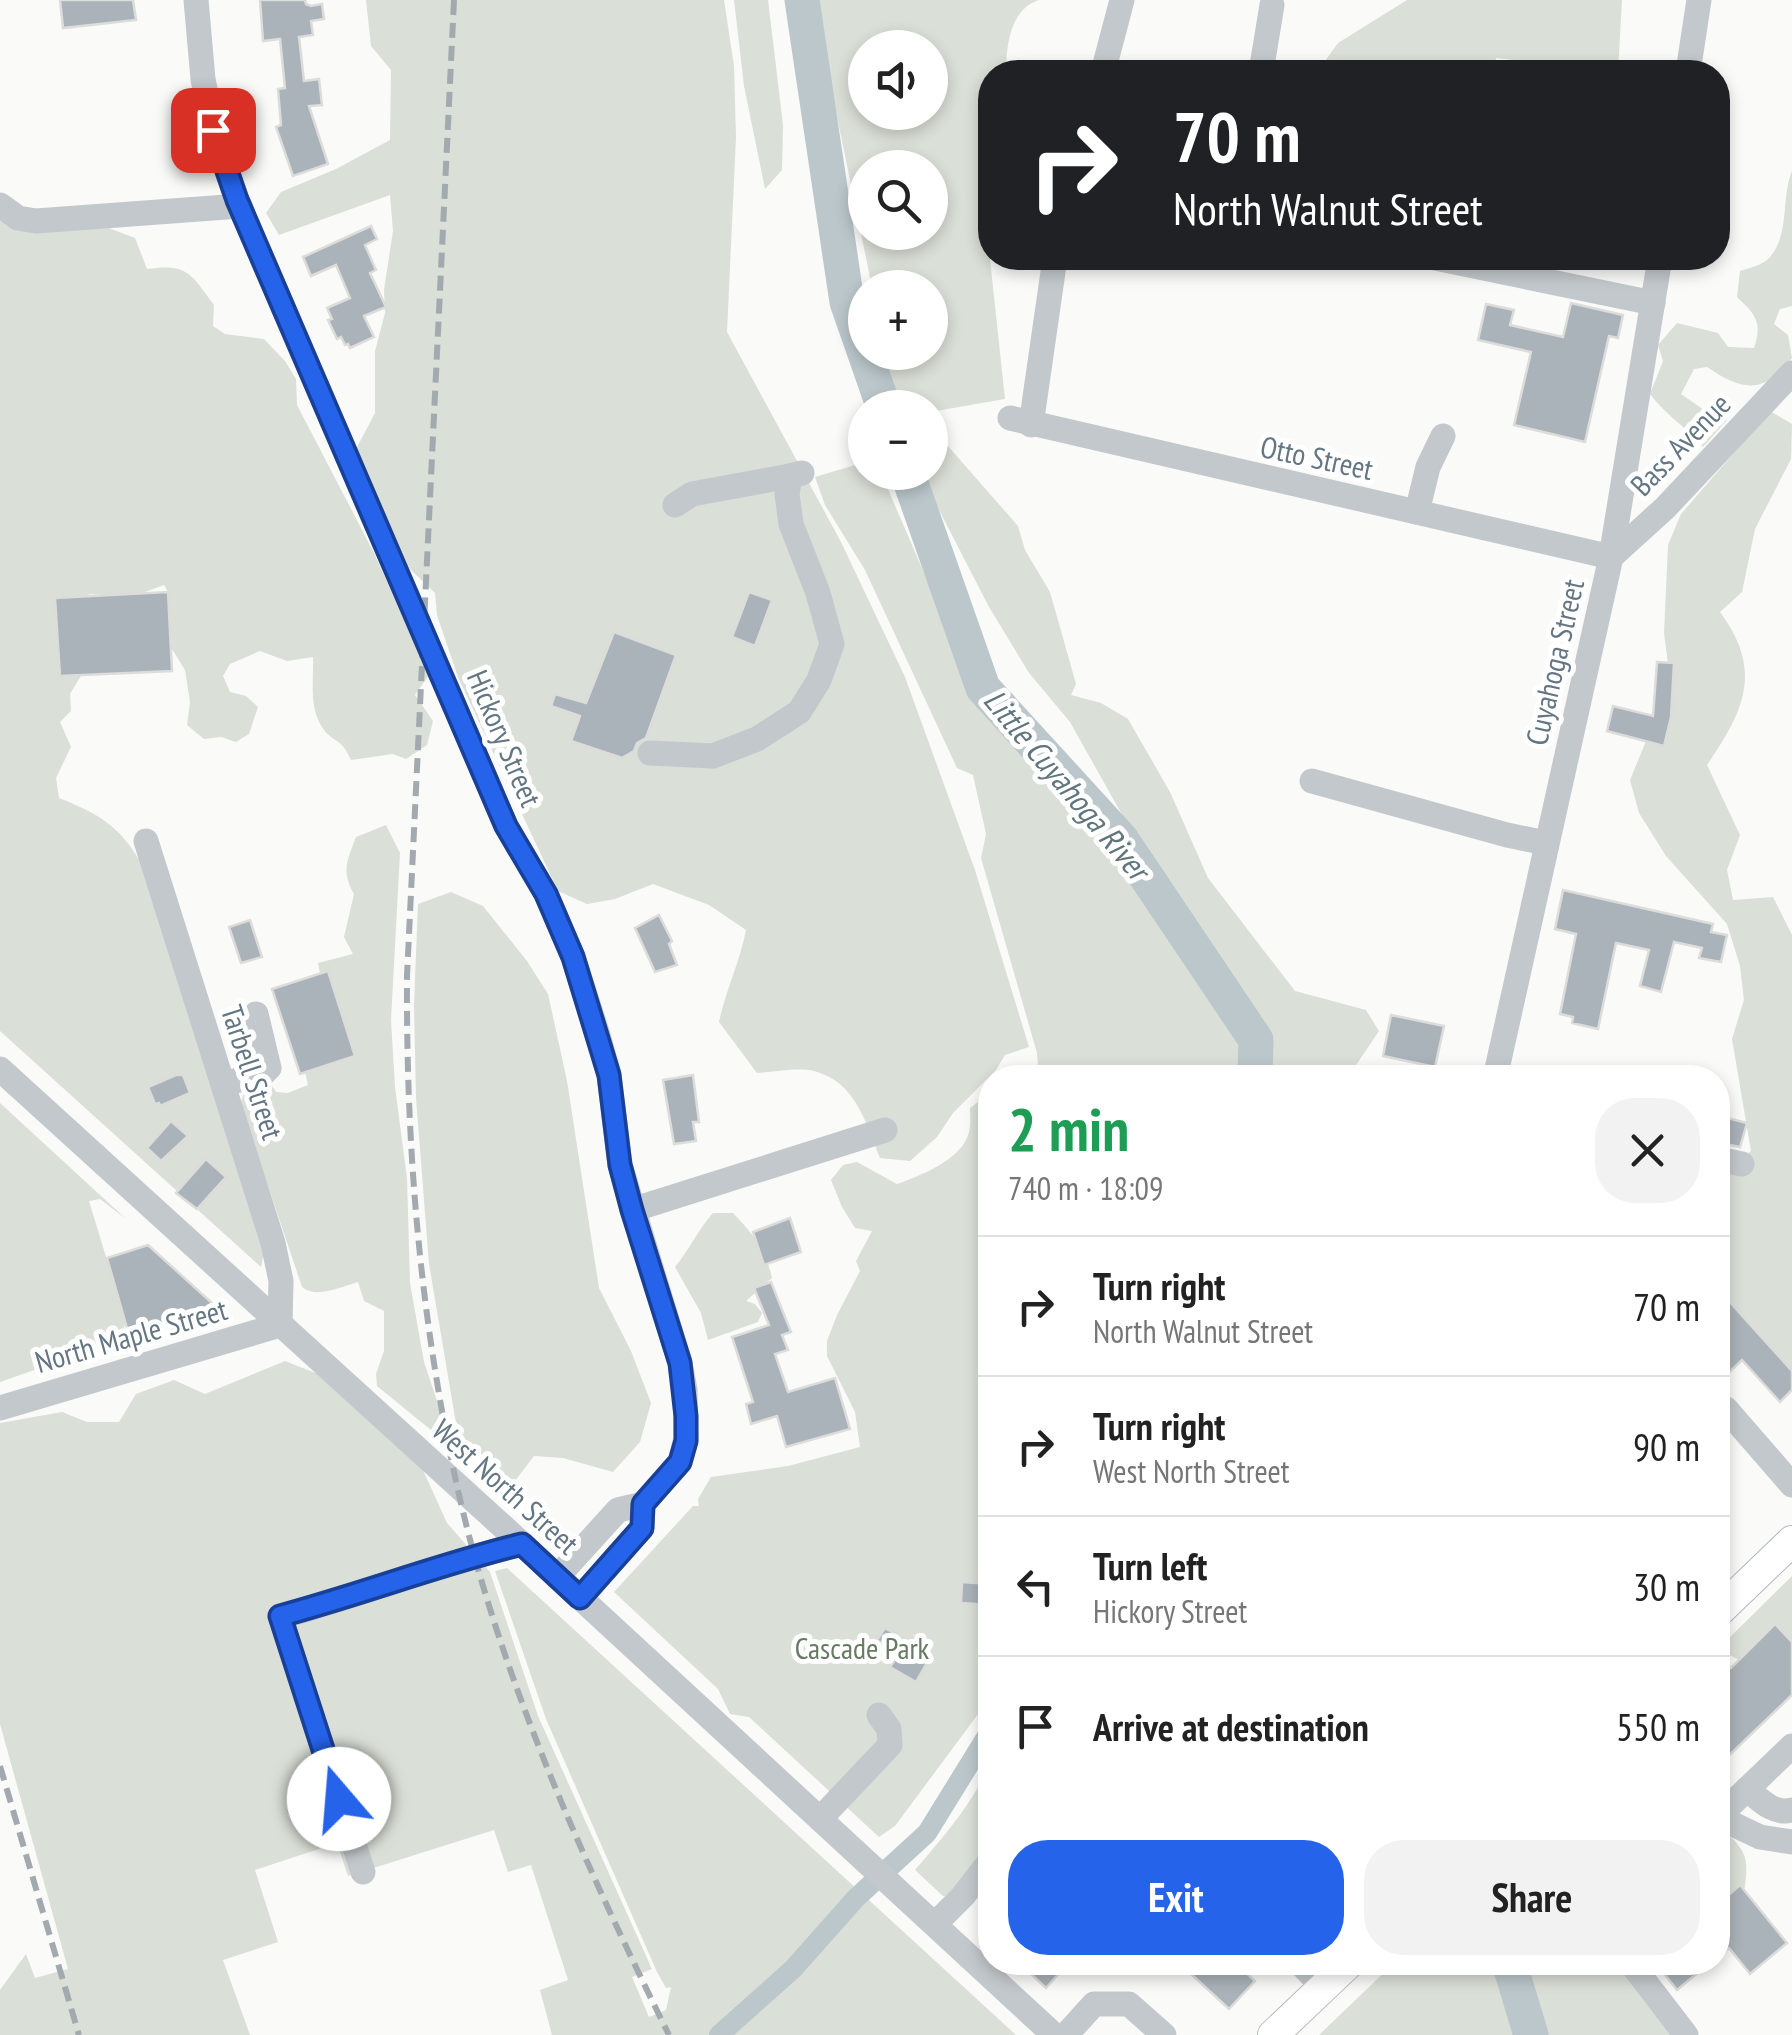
<!DOCTYPE html>
<html lang="en">
<head>
<meta charset="utf-8">
<style>
	:root { --surface:#fff; --page:#f2f2f2; --text:#222; --muted:#767676; --line:#e0e0e0; --accent:#2563eb }
	body { margin:0; font-family:"PT Sans Narrow",sans-serif; background:var(--page); color:var(--text); height:100vh; display:flex; flex-direction:column; font-size:38px; white-space:nowrap }
	* { box-sizing:border-box; margin:0 }
	p { font-size:32px; color:var(--muted) }
	.icon { flex:none; width:55px; height:55px; fill:none; stroke:currentColor; stroke-width:2; stroke-linecap:round; stroke-linejoin:round }
	.map { position:relative; flex:1; overflow:hidden }
	.panel { position:absolute; left:978px; top:1065px; width:752px; height:910px; display:flex; flex-direction:column; background:var(--surface); border-radius:40px; box-shadow:0 5px 15px #0003 }
	.panel>* { flex:none }
	.top-card { position:absolute; left:978px; top:60px; width:752px; height:210px; border-radius:40px; box-shadow:0 5px 15px #0003; background:#202124; color:#fff; overflow:hidden }
	.tools { position:absolute; left:848px; top:30px; display:grid; gap:20px }
	.tools a { display:grid; place-items:center; width:100px; height:100px; border-radius:50%; background:var(--surface); box-shadow:0 5px 15px #0003; font-size:50px }
	.pin { position:absolute; display:grid; place-items:center; width:85px; height:85px; color:#fff; margin:-42px; border-radius:20px; box-shadow:0 5px 15px #0006 }
	.me { position:absolute; width:110px; margin:-55px; rotate:342deg; stroke-linejoin:round; filter:drop-shadow(0 0 8px #0008) }
	.turn { display:flex; align-items:center; gap:35px; height:210px; padding:0 30px; font-size:45px }
	.turn .icon { width:130px; height:130px; stroke-width:2.5 }
	.turn b { display:block; font-size:70px; line-height:85px }
	.round { display:grid; place-items:center; flex:none; width:105px; height:105px; border-radius:40px; background:var(--page) }
	.summary { display:flex; align-items:center; justify-content:space-between; height:170px; padding:0 30px }
	h1 { font-size:60px; font-weight:700; line-height:75px; color:#1e9e55 }
	.button { display:flex; gap:20px; margin-top:auto; padding:20px 30px }
	.button a { flex:1; height:115px; border-radius:40px; background:var(--accent); color:#fff; font-size:40px; font-weight:700; line-height:115px; text-align:center }
	.button a+a { background:var(--page); color:var(--text) }
	ul { padding:0; list-style:none }
	li { display:flex; align-items:center; gap:30px; height:140px; padding:0 30px; border-top:2px solid var(--line) }
	li div { flex:1 }
	li b { display:block; font-size:38px }
	li em { font-style:normal }
	.map>svg:first-child { display:block }
</style>
</head>
<body>
<div class="map">
<svg width="1792" height="2035" viewBox="0 0 1792 2035">
	<rect width="100%" height="100%" fill="#fafaf8"/>
	<g fill="#dadfd7" fill-rule="evenodd">
		<path d="M366,0h358l10,66 2,71 -9,195 114,210 64,135 70,193 54,177 -24,8 -9,15 -43,43 -16,24 -27,24 -30,-3c-14,-35 -24,-76 -66,-87 -16,-4 -40,1 -57,2l-38,-51c7,-33 21,-60 27,-92l-37,-25 -56,-21 -38,15 -28,5 -29,-13 -100,-214 -21,-62 -2,-22 -26,-25 -53,-119 19,-36v-62l10,-38 -1,-23 9,-59 -3,-36 -111,40 -13,-22 15,-21 55,-23 54,-29 1,-70 -20,-24z"/>
		<polygon points="734,0 768,0 783,125 782,170 765,189 744,86"/>
		<path d="M819,0h220c-28,9 -32,42 -33,67l10,5h-26v140l-5,1 20,186 -75,13v-4l-33,-1 -12,-54 45,-1v-64l-58,-1 -54,-263zM865,48h65v64h-65zM865,168h65v64h-65z"/>
		<polygon points="1407,0 1622,0 1618,72 1544,72 1543,63 1496,58 1494,72 1317,72 1338,43"/>
		<path d="M1792,171v135l-12,3 -6,15 14,11 4,23c-28,37 -50,33 -85,9l-13,2 -13,25 26,18 19,-2 1,10 -24,27c-16,-20 -38,-32 -53,-53l13,-33 -5,-16 19,-22 41,10 10,14 26,1c9,-26 1,-34 -17,-51l3,-26c9,-3 23,-6 29,-13 21,-22 12,-61 23,-87z"/>
		<path d="M0,216l106,11 29,11 12,31c41,-6 44,5 67,36l-1,21 12,8 39,5 21,22 11,18 1,26 78,150 54,120 -14,20 18,26 -6,24 -21,14 -13,-5 -42,6c-10,-23 -16,-16 -27,-30 -16,-22 -10,-49 -11,-73l-26,4 -27,-10 -30,13 -7,12 7,16 16,4 12,11 -9,27 -13,8 -15,-5 -17,2 -17,-14 3,-23 -5,-32 -13,-21 -4,-57 -4,-7 -33,12 -41,-3 -20,10 14,67 -14,23 1,17 -11,11 11,25 -15,31 3,20c46,18 65,32 88,76l117,379 -3,14 -261,-236z"/>
		<path d="M1770,411l22,13 -1,35 -36,70 -13,63 -22,20c43,58 25,98 -13,153l33,70 -13,35 6,30 40,-3 19,38v435l-74,-72v-121l33,-26 -19,-112 12,-39 -4,-34 -13,-42 -61,-68 -27,-43 -9,-33 19,-46 19,-70 -4,-31 4,-88 13,-31z"/>
		<polygon points="940,437 1018,526 1025,550 1050,592 1076,684 1071,695 1101,703 1128,719 1170,792 1208,878 1295,991 1366,1010 1379,1031 1348,1077 1039,1077 1037,1053 981,858 986,834 973,775 957,768 865,570 825,505 815,477 865,462 865,472 881,473 937,603 978,681 978,673 983,688 1121,839 1157,892 1153,906 1161,884 1070,722 1029,673 989,607 920,473 930,472 930,441"/>
		<path d="M386,825l14,28 -9,167 4,67 12,91 3,105 14,79 17,51 -10,17 -54,-44 -1,-12 8,-23v-40l-20,-10 -6,-19c-18,5 -41,17 -56,5l-54,-161 -9,-17 4,-14 28,-11 5,8 12,1 20,-8 -3,-13 50,-17 -27,-84 -8,2 -2,-10 35,-9 -9,-17 10,-43c-13,-23 -7,-33 2,-57z"/>
		<polygon points="451,892 483,906 527,961 548,994 567,1081 599,1288 631,1351 651,1403 640,1442 613,1472 563,1458 534,1456 508,1490 458,1435 429,1264 416,1098 414,1005 418,904"/>
		<path d="M990,1093v605l-95,128 -16,11 -130,-120 -19,-3 -12,-25 -104,-97 79,-86h6l-1,-7 13,-22 77,-11 72,-19 -5,-35 -28,-56v-15l10,-26 23,-44 -4,-10 16,-30 -17,-3 -13,-21 -11,-27 12,-15 14,-3 40,22c23,-8 66,-25 72,-52 2,-7 1,-17 1,-24z"/>
		<polygon points="0,1103 126,1219 100,1199 89,1201 110,1270 125,1290 125,1324 122,1334 86,1352 0,1382"/>
		<path d="M713,1213h20c20,21 33,37 39,65l-26,23 9,3 7,9 -4,9 -50,18 -7,-27 -26,-46c15,-18 22,-36 38,-54z"/>
		<polygon points="285,1361 318,1374 422,1468 447,1523 490,1572 538,1716 652,1969 632,1977 649,2017 666,2010 671,1987 666,1988 657,1972 546,1719 495,1571 507,1568 1016,2035 552,2035 540,1990 568,1980 531,1865 508,1872 494,1830 348,1876 337,1843 255,1870 278,1942 223,1960 250,2035 0,2035 0,1990 26,1954 35,1978 68,1969 0,1724 0,1423 62,1412 87,1422 119,1422 136,1394 174,1380 205,1394"/>
		<polygon points="1792,1576 1792,1642 1775,1625 1739,1660 1718,1649"/>
		<path d="M990,1763v80l-38,55 -9,-2 -28,-26c28,-33 58,-66 75,-107z"/>
		<path d="M1718,1825c28,26 32,29 26,68l-26,17z"/>
		<polygon points="1395,1962 1622,1963 1677,2035 1319,2035"/>
	</g>
	<g fill="none" stroke-linecap="round" stroke-linejoin="round">
		<polyline stroke="#bbc7cb" stroke-width="20" points="719,2035 793,1969 856,1898 927,1833 990,1731"/>
		<g stroke="#bbc7cb" stroke-width="35">
			<polyline points="802,0 847,302 884,408"/>
			<polyline points="907,472 983,688 1121,839 1256,1040 1255,1078"/>
			<polyline points="1509,1962 1531,2035"/>
		</g>
	</g>
	<g fill="#aab3b9" stroke="#dcdcda" stroke-width="2.5">
		<polygon points="60,0 133,0 136,20 63,28"/>
		<polygon points="260,0 305,0 306,4 311,6 322,4 324,19 311,21 313,35 299,37 304,81 319,79 322,105 309,106 328,164 293,176 276,127 281,125 278,89 285,88 280,39 263,41"/>
		<polygon points="371,226 377,239 365,245 376,270 370,273 386,307 364,316 374,337 350,348 348,344 345,345 341,337 337,339 328,320 332,319 327,308 350,298 336,265 311,276 303,257"/>
		<polygon points="1571,303 1623,315 1618,338 1609,336 1585,442 1514,425 1531,352 1478,340 1486,304 1514,310 1510,325 1563,337"/>
		<polygon points="168,592 172,671 60,676 55,598"/>
		<polygon points="749,592 772,600 755,646 732,637"/>
		<polygon points="614,632 676,655 646,738 637,743 634,751 622,758 571,741 580,716 551,706 555,694 586,703"/>
		<polygon points="1657,662 1674,663 1671,717 1664,746 1607,731 1613,706 1653,716"/>
		<polygon points="1563,890 1713,924 1711,932 1727,935 1721,962 1699,958 1702,948 1674,942 1661,992 1640,986 1649,950 1616,943 1598,1029 1572,1023 1573,1017 1560,1014 1576,934 1555,929"/>
		<polygon points="659,915 672,941 669,944 677,965 655,972 635,928"/>
		<polygon points="250,920 262,957 241,963 229,927"/>
		<polygon points="328,971 355,1056 300,1074 272,989"/>
		<polygon points="1391,1015 1444,1026 1435,1067 1383,1056"/>
		<polygon points="176,1075 183,1075 190,1093 160,1106 159,1103 155,1104 148,1087"/>
		<polygon points="693,1075 699,1122 693,1122 696,1141 674,1144 663,1080"/>
		<polygon points="1727,1118 1747,1123 1740,1147 1720,1143"/>
		<polygon points="171,1121 188,1136 161,1161 147,1148"/>
		<polygon points="206,1159 226,1177 197,1209 176,1193"/>
		<polygon points="790,1218 801,1252 764,1265 753,1232"/>
		<polygon points="148,1245 212,1303 209,1311 129,1335 107,1258"/>
		<polygon points="771,1282 791,1332 782,1335 788,1350 775,1354 788,1392 835,1378 850,1429 786,1447 777,1416 751,1424 746,1404 753,1402 732,1337 769,1325 754,1288"/>
		<polygon points="1718,1289 1792,1371 1792,1390 1780,1402 1742,1360 1718,1383"/>
		<polygon points="962,1582 990,1584 990,1605 961,1603"/>
		<polygon points="1775,1624 1792,1642 1792,1695 1718,1766 1718,1672 1727,1664 1731,1668"/>
		<polygon points="885,1628 912,1644 918,1657 927,1663 916,1682 890,1667 899,1654 877,1640"/>
		<polygon points="1740,1885 1787,1943 1750,1974 1729,1948 1718,1957 1718,1904"/>
		<polygon points="1018,1962 1069,1962 1046,1988"/>
		<polygon points="1178,1962 1235,1962 1255,1981 1229,2009"/>
		<polygon points="1655,1962 1711,1962 1677,1990"/>
	</g>
	<g fill="none" stroke-linecap="round" stroke-linejoin="round">
		<g stroke="#b5babe" stroke-width="32">
			<g id="major">
				<polyline points="1718,1612 1792,1541"/>
				<polyline points="1273,2035 1350,1962"/>
			</g>
		</g>
		<g stroke="#c3c8cc" stroke-width="25">
			<polyline points="196,0 203,79 213,130 237,200 506,826 546,894 573,957 598,1035 609,1075 620,1165 680,1363 685,1390 686,1438 680,1462 643,1504 618,1510 557,1577"/>
			<polyline points="1103,72 1122,0"/>
			<polyline points="1261,72 1272,5"/>
			<polyline points="1688,72 1699,0"/>
			<polyline points="0,205 18,218 36,221 240,206"/>
			<polyline points="1435,258 1653,303"/>
			<polyline points="1010,418 1611,557 1665,508 1792,373"/>
			<polyline points="1031,425 1055,258"/>
			<polyline points="675,505 692,494 790,476"/>
			<polyline points="1417,512 1428,467 1443,436"/>
			<polyline points="650,753 713,756 757,739 799,712 819,680 832,644 818,593 791,524 787,494 790,476 802,473"/>
			<polyline points="1312,781 1507,835 1546,843"/>
			<polyline points="0,1069 522,1544 1054,2035"/>
			<polyline points="1495,1078 1611,557 1660,258"/>
			<polyline points="223,1084 263,1074 269,1068 256,1014"/>
			<polyline points="1718,1159 1742,1164"/>
			<polyline points="632,1210 885,1130"/>
			<polyline points="0,1408 280,1325 281,1281 273,1243 146,841"/>
			<polyline points="1726,1409 1792,1485"/>
			<polyline points="580,1598 642,1528 643,1504"/>
			<path d="M1747,1789c13,11 27,26 45,21"/>
			<polyline points="1718,1817 1792,1746"/>
			<polyline points="1718,1817 1760,1837 1792,1842"/>
			<polyline points="820,1819 890,1745 889,1729 879,1715"/>
			<path d="M363,1872l-83,-255c82,-23 160,-53 242,-73"/>
			<polyline points="935,1924 963,1896 990,1861"/>
			<polyline points="1299,1962 1323,1987"/>
			<polyline points="1630,1962 1686,2035"/>
			<polyline points="1066,2035 1094,2004 1129,2004 1164,2035"/>
		</g>
		<use href="#major" stroke="#fff" stroke-width="30"/>
		<g stroke="#a2aab0" stroke-width="6" stroke-dasharray="15 8" stroke-linecap="butt">
			<path d="M454,0l-47,976c-1,172 13,342 50,510 42,189 127,377 212,549"/>
			<polyline points="0,1766 79,2035"/>
		</g>
	</g>
	<g fill="none" stroke-linecap="round" stroke-linejoin="round">
		<g stroke="#184099" stroke-width="25">
			<path id="route" d="M213,130l24,70 269,626 40,68 27,63 36,118 11,90 12,45 48,153 6,53v25l-6,21 -37,42 -1,24 -62,70 -58,-54c-82,20 -160,50 -242,72l59,183"/>
		</g>
		<use href="#route" stroke="#2563eb" stroke-width="18"/>
	</g>
	<g text-anchor="middle" dominant-baseline="central" stroke-width="10" stroke-linejoin="round" paint-order="stroke">
		<g font-size="30" fill="#657683" stroke="#fff">
			<text transform="translate(1680 444) rotate(-46)">Bass Avenue</text>
			<text transform="translate(1317 457) rotate(12)">Otto Street</text>
			<text transform="translate(1554 662) rotate(-77)">Cuyahoga Street</text>
			<text transform="translate(505 738) rotate(67)">Hickory Street</text>
			<text transform="translate(253 1072) rotate(72)">Tarbell Street</text>
			<text transform="translate(131 1335) rotate(-16)">North Maple Street</text>
			<text transform="translate(506 1486) rotate(42)">West North Street</text>
		</g>
		<g font-size="30" fill="#687a64" stroke="#fff">
			<text x="862" y="1647">Cascade Park</text>
		</g>
		<g font-size="32" font-style="italic" fill="#60757c" stroke="#fff">
			<text transform="translate(1067 784) rotate(50)">Little Cuyahoga River</text>
		</g>
	</g>
</svg>
<div class="tools">
<a><svg class="icon" aria-label="sound" viewBox="0 0 24 24"><path d="M4 9h4l5-4v14l-5-4H4zM17 9q2 3 0 6"/></svg></a>
<a><svg class="icon" aria-label="search" viewBox="0 0 24 24"><circle cx="10" cy="10" r="6"/><path d="M15 15l6 6"/></svg></a>
<a>+</a>
<a>−</a>
</div>
<div class="pin" style="left:213px;top:130px;background:#d93025"><svg class="icon" aria-label="arrive" viewBox="0 0 24 24"><path d="M6 21V4h12l-3 4 3 4H6"/></svg></div>
<svg class="me" style="left:339px;top:1799px" viewBox="-20 -20 40 40"><circle r="19" fill="#fff"/><path d="M0-13L10 11 0 6-10 11z" fill="#2563eb"/></svg>
<div class="top-card">
<div class="turn"><svg class="icon" aria-label="right" viewBox="0 0 24 24"><path d="M7 20v-9h11M14 6l5 5-5 5"/></svg><div><b>70 m</b>North Walnut Street</div></div>
</div>
<section class="panel">
<div class="summary"><div><h1>2 min</h1><p>740 m · 18:09</p></div><a class="round"><svg class="icon" aria-label="close" viewBox="0 0 24 24"><path d="M6 6l12 12M18 6L6 18"/></svg></a></div>
<ul>
<li><svg class="icon" aria-label="right" viewBox="0 0 24 24"><path d="M7 20v-9h11M14 6l5 5-5 5"/></svg><div><b>Turn right</b><p>North Walnut Street</p></div><em>70 m</em></li>
<li><svg class="icon" aria-label="right" viewBox="0 0 24 24"><path d="M7 20v-9h11M14 6l5 5-5 5"/></svg><div><b>Turn right</b><p>West North Street</p></div><em>90 m</em></li>
<li><svg class="icon" aria-label="left" viewBox="0 0 24 24"><path d="M17 20v-9H6M10 6l-5 5 5 5"/></svg><div><b>Turn left</b><p>Hickory Street</p></div><em>30 m</em></li>
<li><svg class="icon" aria-label="arrive" viewBox="0 0 24 24"><path d="M6 21V4h12l-3 4 3 4H6"/></svg><div><b>Arrive at destination</b></div><em>550 m</em></li>
</ul>
<div class="button"><a>Exit</a><a>Share</a></div>
</section>
</div>
</body>
</html>
